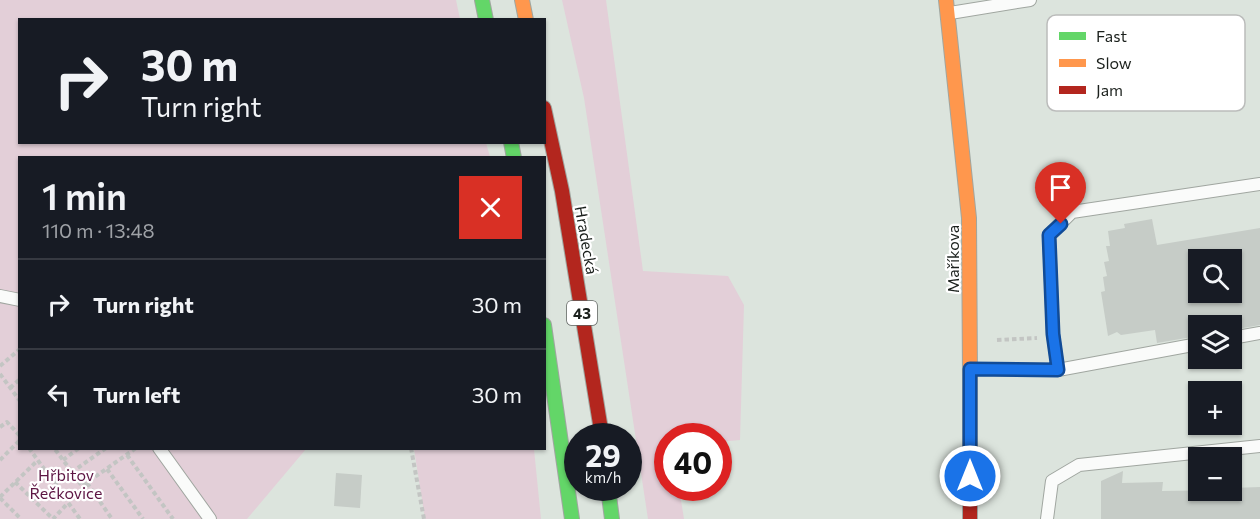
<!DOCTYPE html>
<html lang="en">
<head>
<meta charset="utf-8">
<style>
	:root { --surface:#171b24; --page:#20242c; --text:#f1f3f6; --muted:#9ea1a6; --line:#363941 }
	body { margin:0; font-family:Commissioner,sans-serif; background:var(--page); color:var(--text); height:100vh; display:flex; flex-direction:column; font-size:22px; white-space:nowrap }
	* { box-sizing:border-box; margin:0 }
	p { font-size:20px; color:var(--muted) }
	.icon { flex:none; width:33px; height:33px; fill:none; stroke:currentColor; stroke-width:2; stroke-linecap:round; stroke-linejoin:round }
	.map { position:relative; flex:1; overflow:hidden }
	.sheet { position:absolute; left:18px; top:156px; width:528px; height:294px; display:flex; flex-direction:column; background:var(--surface); border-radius:0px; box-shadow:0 2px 4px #0004 }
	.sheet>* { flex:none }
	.banner { position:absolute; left:18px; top:18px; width:528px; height:126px; border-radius:0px; box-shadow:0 2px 4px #0004; background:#171b24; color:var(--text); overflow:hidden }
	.buttons { position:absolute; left:1188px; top:249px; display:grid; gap:12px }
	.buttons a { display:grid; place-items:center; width:54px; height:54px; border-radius:0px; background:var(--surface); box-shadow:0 2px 4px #0004; font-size:30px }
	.speed { position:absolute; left:564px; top:423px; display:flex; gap:12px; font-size:30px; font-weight:700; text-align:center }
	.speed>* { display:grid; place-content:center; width:78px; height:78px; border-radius:50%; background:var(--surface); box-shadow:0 2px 4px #0004; line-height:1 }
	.speed small { font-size:15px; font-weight:400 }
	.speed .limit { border:9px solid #d22; background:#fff; color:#111 }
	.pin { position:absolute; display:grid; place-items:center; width:51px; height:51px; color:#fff; margin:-62px -26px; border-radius:50% 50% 50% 0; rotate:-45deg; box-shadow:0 0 6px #0007 }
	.pin .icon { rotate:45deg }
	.me { position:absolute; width:66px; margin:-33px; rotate:0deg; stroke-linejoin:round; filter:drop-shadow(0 0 4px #0008) }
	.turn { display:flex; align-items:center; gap:21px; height:126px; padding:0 24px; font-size:27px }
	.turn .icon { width:78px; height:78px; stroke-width:2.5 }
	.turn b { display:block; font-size:42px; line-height:51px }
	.round { display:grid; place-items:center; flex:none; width:63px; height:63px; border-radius:0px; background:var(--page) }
	.summary { display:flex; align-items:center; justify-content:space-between; height:102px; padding:0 24px }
	h1 { font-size:36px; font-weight:600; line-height:45px }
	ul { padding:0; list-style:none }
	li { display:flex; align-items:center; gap:18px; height:90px; padding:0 24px; border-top:2px solid var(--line) }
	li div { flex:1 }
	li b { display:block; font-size:22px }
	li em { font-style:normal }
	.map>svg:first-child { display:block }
</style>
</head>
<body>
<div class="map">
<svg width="1260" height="519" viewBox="0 0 1260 519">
	<rect width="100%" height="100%" fill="#dce4dd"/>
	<g fill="#e3cfd8">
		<polygon points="0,0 456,0 460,19 20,20 20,142 486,143 490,157 20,158 20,448 306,449 247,519 0,519"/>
		<polygon points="562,0 606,0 643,271 728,276 744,305 740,440 719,442 718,436 668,436 668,488 679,488 684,519 648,519 584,98"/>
		<polygon points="414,449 534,449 541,519 425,519"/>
	</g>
	<g fill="#c6ccc7" fill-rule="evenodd">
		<path d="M1152,219l5,26 103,-17v97l-28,5v-4h-34v10l-41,7 -2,-13 -34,5 -4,-3 -9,4 -7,-44 4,-1 -2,-14 4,-1 -3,-14 5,-1 -3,-15h4l-2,-15 17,-3 -1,-4zM1198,260h34v32h-34z"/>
		<polygon points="1123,471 1122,483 1163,482 1162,491 1232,490 1232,488 1260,487 1260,519 1101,519 1101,481"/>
		<polygon points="336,473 362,475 360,508 334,506"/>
	</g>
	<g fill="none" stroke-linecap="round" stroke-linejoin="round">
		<g stroke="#a0a6a0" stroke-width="14">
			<g id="lane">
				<polyline points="950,13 1030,0"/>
				<polyline points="0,296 20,300"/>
				<polyline points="1232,338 1260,333"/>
				<polyline points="971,369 1058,370 1198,344"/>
				<polyline points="1058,370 1053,334 1049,235 1072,212 1260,184"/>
				<polyline points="159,448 210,519"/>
				<polyline points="1047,519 1052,481 1079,465 1260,446"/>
			</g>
		</g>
		<g stroke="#a0a6a0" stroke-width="16">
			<g id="fast">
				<polyline points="482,0 486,20"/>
				<polyline points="511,142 514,158"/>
				<polyline points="544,325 572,519"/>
				<polyline points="608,488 612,519"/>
			</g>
		</g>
		<g stroke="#a0a6a0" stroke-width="16">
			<g id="slow">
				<polyline points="522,0 526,20"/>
				<polyline points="946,0 969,218 970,376"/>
			</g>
		</g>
		<g stroke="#a0a6a0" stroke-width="16">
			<g id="jam">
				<polyline points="544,108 562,191 602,436"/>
				<polyline points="970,376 970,519"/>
			</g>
		</g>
		<g stroke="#c3c5c3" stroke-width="4" stroke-dasharray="4.5 3" stroke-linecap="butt">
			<polyline points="997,340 1037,338"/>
			<polyline points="0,366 20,349"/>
			<polyline points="0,374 20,401"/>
			<polyline points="10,388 20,379"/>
			<polyline points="0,427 7,422 20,436"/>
			<polyline points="29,448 80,519"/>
			<polyline points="106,448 72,472 82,486 136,448"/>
			<polyline points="411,448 424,519"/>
			<polyline points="127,455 173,519"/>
			<polyline points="0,460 20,440"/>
			<polyline points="63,460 79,448"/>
			<polyline points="107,469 143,519"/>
			<polyline points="15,482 53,519 68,503"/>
			<polyline points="87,483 112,519"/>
			<polyline points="54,484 72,472 54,448"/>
			<polyline points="0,497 37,461"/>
			<polyline points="0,498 21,519"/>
		</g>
		<use href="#lane" stroke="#fafbfa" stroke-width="12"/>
		<use href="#fast" stroke="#63d668" stroke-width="14"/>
		<use href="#slow" stroke="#ff974d" stroke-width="14"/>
		<use href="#jam" stroke="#b3261e" stroke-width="14"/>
	</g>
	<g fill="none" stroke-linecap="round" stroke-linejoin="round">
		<g stroke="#114b97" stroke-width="15">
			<polyline id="route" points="970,476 970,369 1058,370 1053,334 1049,235 1061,224"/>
		</g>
		<use href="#route" stroke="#1a73e8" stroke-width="10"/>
	</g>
	<g text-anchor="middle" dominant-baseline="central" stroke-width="4.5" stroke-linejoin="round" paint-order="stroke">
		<rect fill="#fff" stroke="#5f6360" stroke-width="1.5" x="567" y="301" width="30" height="24" rx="4.5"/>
		<g font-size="15" font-weight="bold" fill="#1b201c">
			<text x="582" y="313">43</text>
		</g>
		<g font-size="16" fill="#1b201c" stroke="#fff">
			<text transform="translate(587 240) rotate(80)">Hradecká</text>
			<text transform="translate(952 259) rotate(-90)">Maříkova</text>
		</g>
		<g font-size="16" fill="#5d1543" stroke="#fff">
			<text x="66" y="474">Hřbitov<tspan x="66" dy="18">Řečkovice</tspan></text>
		</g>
	</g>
	<rect x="1047" y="15" width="198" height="96" rx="9" fill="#fff" stroke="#bbbcbb" stroke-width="1.5"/>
	<rect x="1059" y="32" width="27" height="8" fill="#63d668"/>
	<rect x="1059" y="59" width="27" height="8" fill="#ff974d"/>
	<rect x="1059" y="86" width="27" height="8" fill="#b3261e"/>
	<g font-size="16" fill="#1b201c">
		<text x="1096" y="42">Fast</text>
		<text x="1096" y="69">Slow</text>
		<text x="1096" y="96">Jam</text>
	</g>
</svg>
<div class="buttons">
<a><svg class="icon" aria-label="search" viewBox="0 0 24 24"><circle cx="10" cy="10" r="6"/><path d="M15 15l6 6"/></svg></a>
<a><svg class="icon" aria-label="layers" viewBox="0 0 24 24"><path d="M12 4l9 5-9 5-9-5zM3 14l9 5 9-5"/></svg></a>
<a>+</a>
<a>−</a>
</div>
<div class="speed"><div>29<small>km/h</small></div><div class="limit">40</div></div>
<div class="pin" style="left:1061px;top:224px;background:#d93025"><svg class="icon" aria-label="arrive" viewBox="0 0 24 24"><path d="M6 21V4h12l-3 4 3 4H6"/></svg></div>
<svg class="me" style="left:970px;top:476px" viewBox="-20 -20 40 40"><circle r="17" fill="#1a73e8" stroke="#fff" stroke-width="3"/><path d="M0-11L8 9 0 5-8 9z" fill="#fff"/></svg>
<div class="banner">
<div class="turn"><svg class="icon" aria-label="right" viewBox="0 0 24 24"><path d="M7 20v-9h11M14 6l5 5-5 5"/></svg><div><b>30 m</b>Turn right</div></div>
</div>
<section class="sheet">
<div class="summary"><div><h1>1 min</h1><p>110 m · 13:48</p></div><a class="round" style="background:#d93025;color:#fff"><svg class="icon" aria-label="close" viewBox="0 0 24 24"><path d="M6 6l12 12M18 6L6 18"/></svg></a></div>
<ul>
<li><svg class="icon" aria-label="right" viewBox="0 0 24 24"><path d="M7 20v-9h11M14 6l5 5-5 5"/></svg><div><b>Turn right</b></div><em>30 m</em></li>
<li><svg class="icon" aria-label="left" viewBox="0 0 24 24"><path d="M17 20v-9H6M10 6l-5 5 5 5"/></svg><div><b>Turn left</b></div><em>30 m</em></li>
</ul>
</section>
</div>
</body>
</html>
